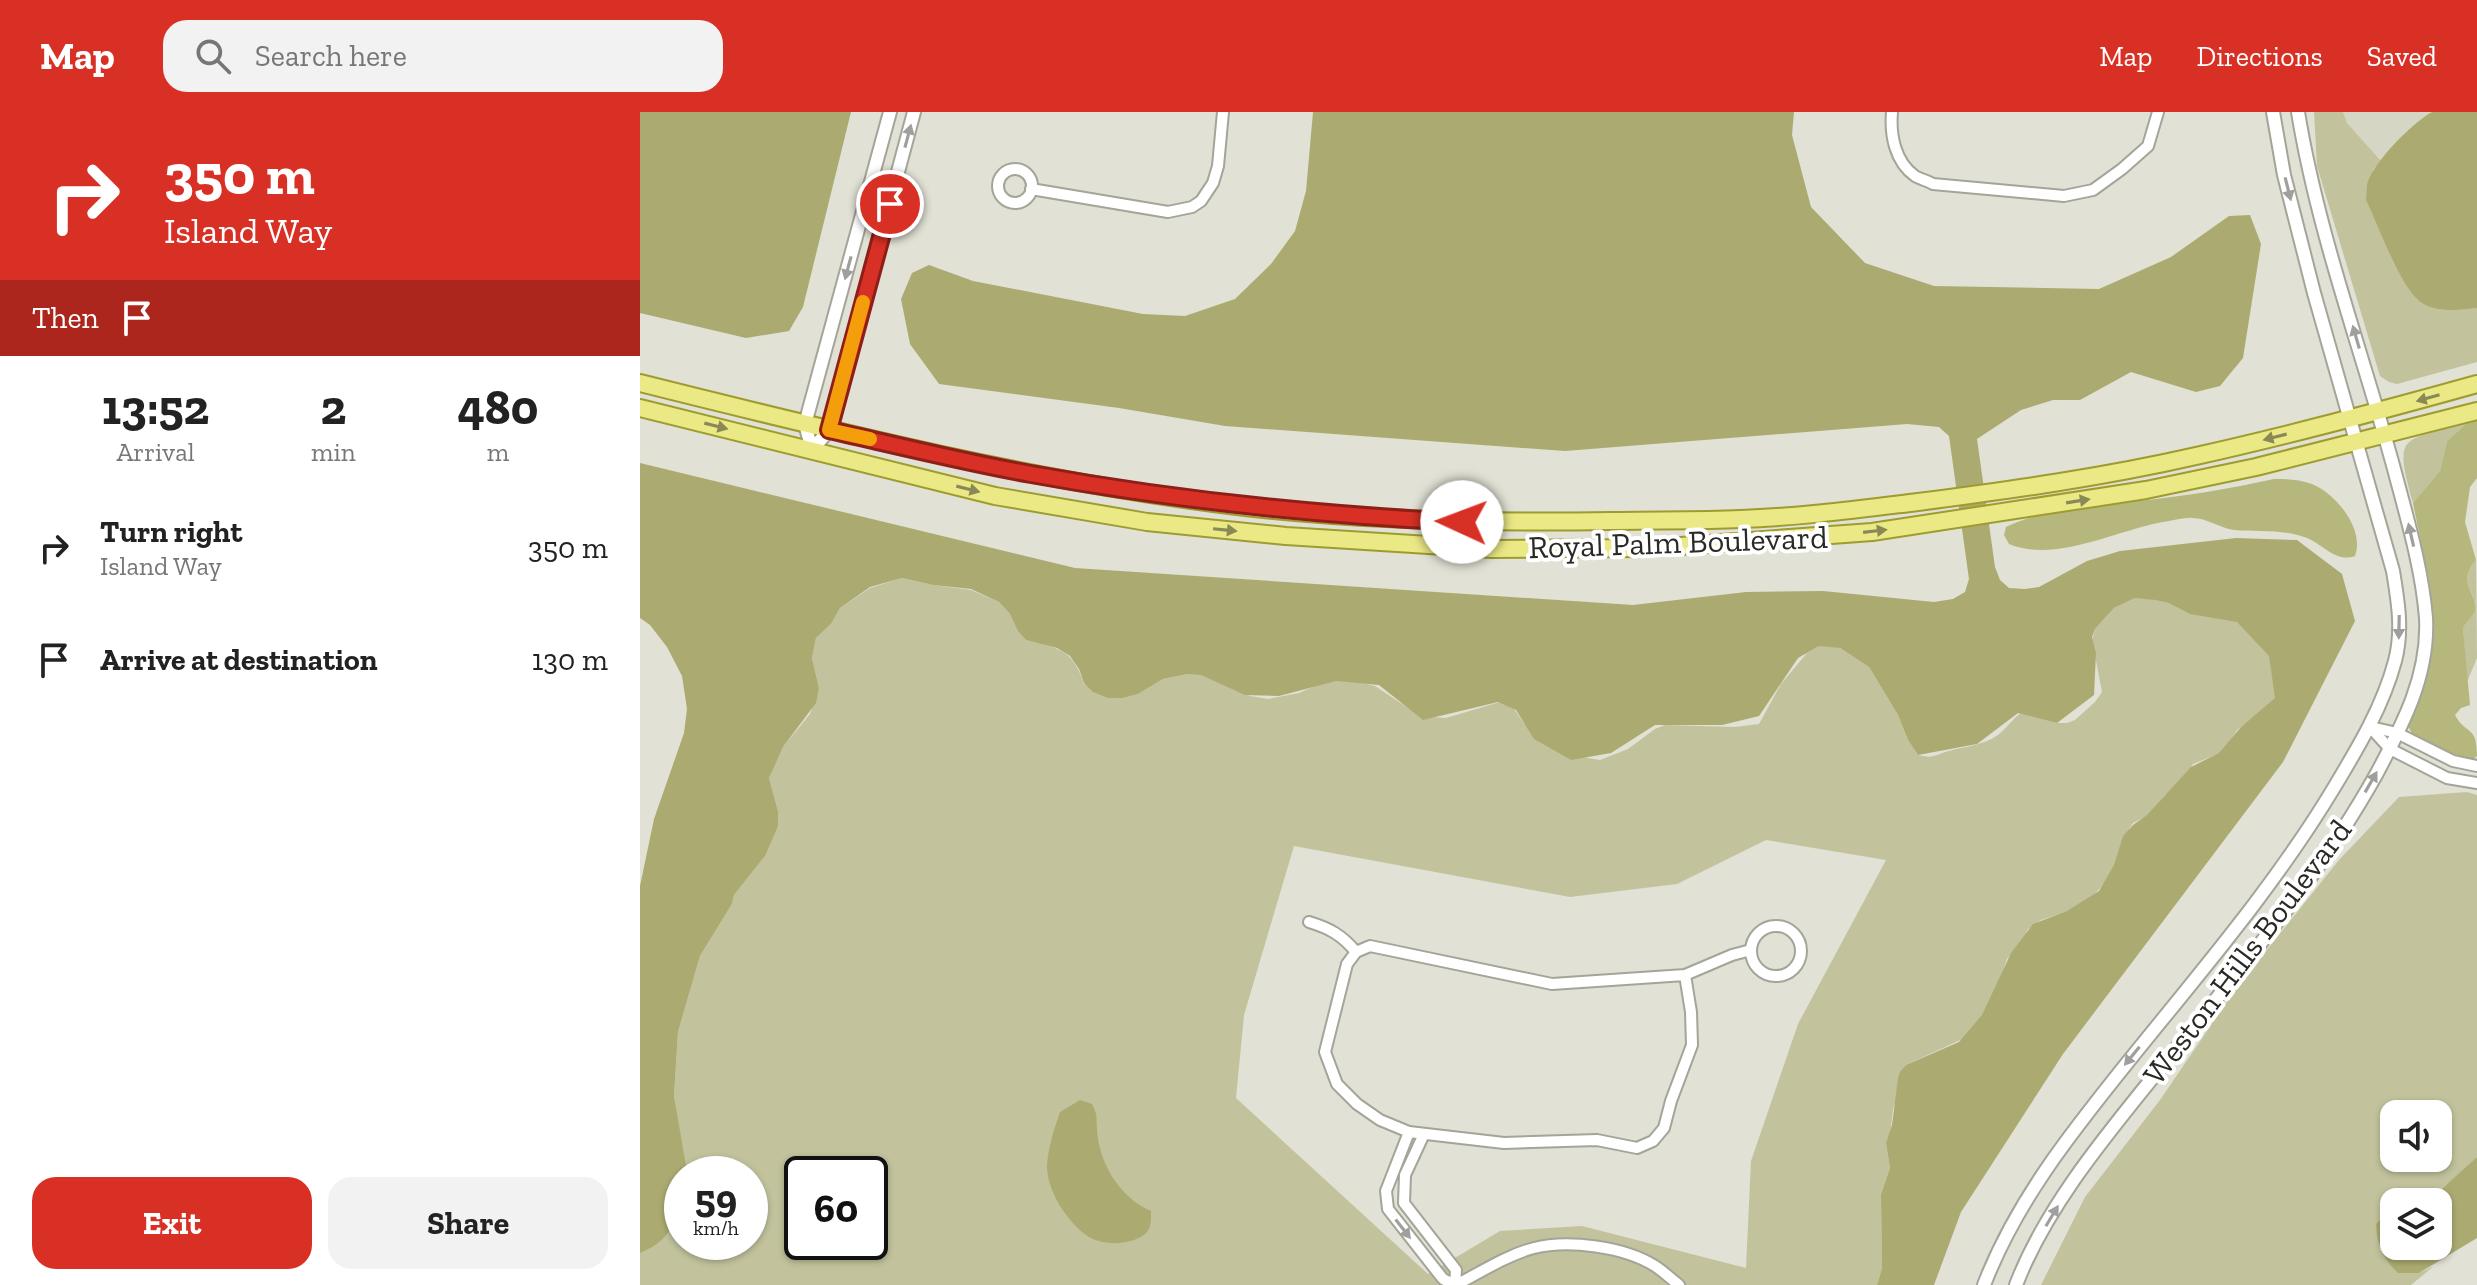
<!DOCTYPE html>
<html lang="en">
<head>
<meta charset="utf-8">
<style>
	:root { --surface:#fff; --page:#f2f2f2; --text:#222; --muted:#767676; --accent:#d93025 }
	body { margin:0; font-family:"Zilla Slab",serif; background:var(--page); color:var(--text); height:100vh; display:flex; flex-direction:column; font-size:30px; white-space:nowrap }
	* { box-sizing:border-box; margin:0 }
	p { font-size:26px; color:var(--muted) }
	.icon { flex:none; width:44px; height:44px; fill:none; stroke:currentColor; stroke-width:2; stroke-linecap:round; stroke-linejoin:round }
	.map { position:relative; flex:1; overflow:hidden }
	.details { display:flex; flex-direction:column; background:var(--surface); width:640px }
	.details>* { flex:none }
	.guide { background:#d93025; color:#fff; overflow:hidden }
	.controls { position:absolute; left:1740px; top:988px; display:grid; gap:16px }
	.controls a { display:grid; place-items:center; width:72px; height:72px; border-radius:16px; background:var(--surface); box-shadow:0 2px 6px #0004; font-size:40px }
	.speed { position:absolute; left:24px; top:1044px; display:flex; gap:16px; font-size:40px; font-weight:700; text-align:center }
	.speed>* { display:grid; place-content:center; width:104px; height:104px; border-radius:50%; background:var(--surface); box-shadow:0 2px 6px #0004; line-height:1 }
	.speed small { font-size:20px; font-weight:400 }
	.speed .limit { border:4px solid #111; border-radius:12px; background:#fff; color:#111 }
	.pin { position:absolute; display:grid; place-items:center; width:68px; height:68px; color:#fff; margin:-34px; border:4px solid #fff; border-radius:50%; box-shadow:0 2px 8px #0007 }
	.me { position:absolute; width:88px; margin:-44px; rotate:272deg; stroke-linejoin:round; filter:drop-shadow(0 0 6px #0008) }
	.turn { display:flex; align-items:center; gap:28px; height:168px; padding:0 32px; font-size:36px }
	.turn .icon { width:104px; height:104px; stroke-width:2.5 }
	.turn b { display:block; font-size:56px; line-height:68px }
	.then { display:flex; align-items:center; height:76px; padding:0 32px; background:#0003; gap:16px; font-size:30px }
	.eta { display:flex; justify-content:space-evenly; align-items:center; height:136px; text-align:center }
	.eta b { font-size:48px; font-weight:700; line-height:56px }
	.primary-button { display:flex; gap:16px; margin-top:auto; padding:16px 32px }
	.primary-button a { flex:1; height:92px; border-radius:24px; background:var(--accent); color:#fff; font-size:32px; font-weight:700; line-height:92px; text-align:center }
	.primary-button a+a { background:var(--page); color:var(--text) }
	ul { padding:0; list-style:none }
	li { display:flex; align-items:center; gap:24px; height:112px; padding:0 32px }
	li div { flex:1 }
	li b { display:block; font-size:30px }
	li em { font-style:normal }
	header { display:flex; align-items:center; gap:48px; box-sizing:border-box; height:112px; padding:0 40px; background:var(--accent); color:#fff }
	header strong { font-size:38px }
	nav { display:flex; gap:44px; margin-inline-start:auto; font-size:28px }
	.search { width:560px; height:72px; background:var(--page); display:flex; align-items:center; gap:20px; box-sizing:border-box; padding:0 28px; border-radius:24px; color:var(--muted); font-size:30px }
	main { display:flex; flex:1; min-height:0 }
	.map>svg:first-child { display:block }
</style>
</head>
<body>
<header>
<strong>Map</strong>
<div class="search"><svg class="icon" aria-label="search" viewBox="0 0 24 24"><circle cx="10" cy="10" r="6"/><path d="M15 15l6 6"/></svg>Search here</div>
<nav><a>Map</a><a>Directions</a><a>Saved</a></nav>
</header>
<main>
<section class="details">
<div class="guide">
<div class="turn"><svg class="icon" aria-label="right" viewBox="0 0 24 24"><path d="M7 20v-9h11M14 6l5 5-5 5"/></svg><div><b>350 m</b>Island Way</div></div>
<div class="then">Then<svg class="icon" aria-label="arrive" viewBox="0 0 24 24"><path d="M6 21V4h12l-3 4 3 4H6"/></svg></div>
</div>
<div class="eta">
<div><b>13:52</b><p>Arrival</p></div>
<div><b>2</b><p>min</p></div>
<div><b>480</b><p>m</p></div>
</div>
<ul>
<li><svg class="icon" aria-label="right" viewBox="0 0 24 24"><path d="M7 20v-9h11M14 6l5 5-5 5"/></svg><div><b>Turn right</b><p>Island Way</p></div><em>350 m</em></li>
<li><svg class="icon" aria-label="arrive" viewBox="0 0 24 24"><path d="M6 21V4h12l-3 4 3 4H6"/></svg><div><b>Arrive at destination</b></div><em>130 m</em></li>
</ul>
<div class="primary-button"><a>Exit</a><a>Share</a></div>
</section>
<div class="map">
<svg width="1837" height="1173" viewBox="0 0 1837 1173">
	<rect width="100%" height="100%" fill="#e1e1d5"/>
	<polygon fill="#d5d6c4" points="1703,0 1792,0 1766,21 1741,49 1707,11"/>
	<g fill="#c2c39d" fill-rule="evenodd">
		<polygon points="1674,0 1703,0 1707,11 1741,49 1733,58 1802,198 1837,196 1837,250 1757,272 1749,270 1740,264 1677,54"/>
		<path d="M1827,311l-20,18 -7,30 -27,32c-20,-72 -11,-61 54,-80z"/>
		<path d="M1836,448l1,98 -10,24 -4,-54c3,-5 10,-12 12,-17 2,-22 -19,-27 1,-51z"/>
		<path d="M262,466l31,7 38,5 28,12 11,12 16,26c32,8 47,9 58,44l39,14 15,-4 25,-15 25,-5h18l44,22 18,3 31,-6 34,-15 22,3 20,5 39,26 17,5 15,1 54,-16 12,4 14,20 50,30 24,4 28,-11 27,-20 10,-4 70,2 24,-3 22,-40 26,-31 12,-7h11l10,2 29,19 29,48 10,25 10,15c16,4 16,0 31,-4 17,-5 33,-5 49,-16 9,-7 14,-16 23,-22l36,10h10l8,-3 20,-18 7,-10 -10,-52 3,-11 19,-21 21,-10h11l87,18 36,33 12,41 -8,12 -36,28 -14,22 -30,12 -8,15 -21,17 -15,19 -16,8 -4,6 -3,21 -24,36 -10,11 -24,14 -27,9 -14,10 -1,5 -19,24 -16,45 -22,32 -63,29 -13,45 -3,25 -4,8 4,25 -9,26 1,74 -5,17h-1237v-32c27,-10 33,-28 42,-53v42h68v-68h-65l-11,-78 4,-64 22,-76 32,-52 2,-9 31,-39 8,-62 -4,-16 3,-9 11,-22 27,-33 9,-26 -7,-30 4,-20 15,-14 9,-16 30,-20zM1126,728l120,20 -88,164 -47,137 -5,107 -164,-42 -82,5 -72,43 -192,-176 8,-83 50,-169 276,51 107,-13zM162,1062h68v68h-68z"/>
		<path d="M1827,680l10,3v362c-27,26 -44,45 -83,45v7l-11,7 -7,8 4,26 39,23 15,-7 -23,19h-370l44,-88 75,-97 77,-113 102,-127 60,-63zM1754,1002h44v44h-44z"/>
	</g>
	<g fill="#b6b77c">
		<path d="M1837,308v58l-7,9 -5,35 11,38c-20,24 1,30 -1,51 -2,5 -9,12 -12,17l7,77 -9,3 -6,7c11,21 22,9 22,41l-10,8 -52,-25 -7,-13 2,-10 16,-36 7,-54 -4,-45 -16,-78 27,-32 7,-30 20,-18z"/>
		<path d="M1634,367c13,0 25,0 38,5 24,10 53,45 43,72 -19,7 -31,-11 -48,-18 -23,-9 -49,-6 -73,-8 -14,-2 -28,-12 -41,-12 -7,-1 -17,2 -24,3 -49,7 -112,43 -160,23l-5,-9 2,-8c31,-17 96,-21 133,-26 46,-5 90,-12 135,-22z"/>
	</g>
	<g fill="#abab71">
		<polygon points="0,0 211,0 163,195 149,219 106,226 0,201"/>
		<path d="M673,0h481l-2,23 19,72 54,56 69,23 165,3 72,-32 58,-41 21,-1 11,29 -18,114 -23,28 -24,6 -65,-20 -51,28h-27l-32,10 -44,29 18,128 5,13 9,8 16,1 14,-2 48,-26 33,-10 116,-13 61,2 45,34 13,47 -72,141 -220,292 -102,158 -27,73h-57l5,-17 -1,-74 9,-26 -4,-25 6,-18 6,-47 2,-6 6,-7 53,-23 23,-27 29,-62 22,-29 34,-13 32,-20 15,-26 9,-29 10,-11 14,-10 44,-48 28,-14 22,-26 34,-29 -6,-42 -32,-34 -47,-8 -21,-11 -14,-3 -20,-2 -21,10 -19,21 -3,8 4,16 -2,42 -37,28 -39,-10 -41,31 -59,11 -10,-15 -10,-25 -29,-48 -29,-19 -21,-2 -21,12 -39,58 -37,9h-67l-44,28 -40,7 -37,-21 -18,-29 -18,-8 -75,18 -44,-35 -43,-4 -57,15 -34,-1 -44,-20 -13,-1 -25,5 -25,15 -15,4h-15l-15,-6 -9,-9 -5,-14 -9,-13 -13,-8 -31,-8 -8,-9 -8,-17 -11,-12 -28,-13 -38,-4 -31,-7 -32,9 -30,21 -9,16 -15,14 -4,20 7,30 -3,15 -33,44 -14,31 9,34v14l-13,30 -31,39 -2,9 -32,52 -22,76 -4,64 12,70 -1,8h-3c0,34 -6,66 -42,79v-367l14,-67 30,-86 3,-24 -5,-33 -15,-29 -17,-22 -10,-7v-155l435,105 558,37 113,-13 77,-1 111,11 19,-3 12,-7 4,-13 -20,-143 -10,-9 -32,-3 -342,27 -340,-25 -106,-18 -180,-24 -29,-40 -9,-45 11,-26 17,-8 44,16 170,33 42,2 50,-17 36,-35 24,-33 11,-40z"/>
		<path d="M1792,0h45v196c-18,2 -39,5 -55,-5 -21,-13 -44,-79 -56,-103 1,-7 0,-13 2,-19 8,-21 44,-58 64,-69z"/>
		<path d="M440,988l12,4c6,12 4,12 5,24 1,34 23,70 54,83 0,8 1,17 -6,23 -14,12 -45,12 -59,1 -19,-14 -39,-44 -39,-69 1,-18 7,-37 13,-54z"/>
		<path d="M1837,1045v81l-58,35h-21c-15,-15 -21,-27 -22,-49l7,-8 11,-7v37h44v-44h-28l25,-7z"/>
	</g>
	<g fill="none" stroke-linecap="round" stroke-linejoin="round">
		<g stroke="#a4a499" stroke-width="14">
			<g id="minor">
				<path d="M1252,0c-2,23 3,50 23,64 5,3 13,5 18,8l131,12 29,-6 29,-21 26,-23 10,-34"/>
				<circle cx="375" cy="74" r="17"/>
				<polyline points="391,77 528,100 552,95 561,89 573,71 578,54 583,0"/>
				<polyline points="1730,615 1750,637 1807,666 1837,671"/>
				<polyline points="1731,615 1757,621 1813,649 1837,654"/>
				<path d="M669,810c20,6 33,13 47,30"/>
				<circle cx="1136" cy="839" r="25"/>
				<polyline points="1045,863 1051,900 1052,933 1031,989 1024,1016 1013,1029 997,1036 957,1028 864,1031 769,1020 740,1008 717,992 697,972 685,940 707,852 716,840 730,834 912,872 1045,863 1092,843 1111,838"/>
				<polyline points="769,1020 746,1079 748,1097 803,1167 815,1173"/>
				<polyline points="784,1022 765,1063 764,1091 816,1158 815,1173"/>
				<path d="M816,1173c25,-13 51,-30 78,-37 34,-9 91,-1 121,18 8,5 16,13 24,19"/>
			</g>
		</g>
		<g stroke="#a4a499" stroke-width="16">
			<g id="tertiary">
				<polyline points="172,338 189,318 274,0"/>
				<polyline points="172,338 165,312 250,0"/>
				<path d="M1344,1173c33,-86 91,-157 148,-228 71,-88 145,-174 203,-271 24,-40 48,-80 60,-125 8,-30 3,-60 -2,-90l-79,-278 -30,-118 -11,-63"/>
				<path d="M1376,1173c29,-76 87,-146 138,-209 78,-98 162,-193 223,-303 26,-49 52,-98 49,-155 -4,-50 -19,-100 -32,-149 -32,-118 -76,-235 -96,-357"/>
			</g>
		</g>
		<g stroke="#9e9c2e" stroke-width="20">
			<g id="primary">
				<path d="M0,271c200,50 400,100 605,124 122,14 243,16 365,14 44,-1 88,0 131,-2 59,-2 119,-10 177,-17 93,-12 186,-25 278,-46 94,-21 188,-46 281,-72"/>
				<polyline points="0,296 355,384 507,410 646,424 852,437 1013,436 1232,420 1506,378 1616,355 1837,299"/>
			</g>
		</g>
		<use href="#minor" stroke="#fff" stroke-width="10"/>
		<use href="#tertiary" stroke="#fff" stroke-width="12"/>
		<use href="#primary" stroke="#ebe985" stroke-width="16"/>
	</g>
	<defs><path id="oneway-solid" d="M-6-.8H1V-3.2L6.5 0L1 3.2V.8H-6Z" transform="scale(2)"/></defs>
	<g fill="#9f9f9d">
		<use href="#oneway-solid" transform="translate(268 24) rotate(-75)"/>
		<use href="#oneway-solid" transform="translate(1648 77) rotate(76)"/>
		<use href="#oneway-solid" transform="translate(208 156) rotate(105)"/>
		<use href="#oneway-solid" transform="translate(1716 225) rotate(-106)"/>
		<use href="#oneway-solid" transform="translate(1771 423) rotate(-103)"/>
		<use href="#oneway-solid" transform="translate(1759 515) rotate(91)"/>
		<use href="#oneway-solid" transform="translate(1731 670) rotate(-60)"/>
		<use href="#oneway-solid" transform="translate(1492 944) rotate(129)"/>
		<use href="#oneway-solid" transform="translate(1412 1104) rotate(-59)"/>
		<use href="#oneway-solid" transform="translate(763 1117) rotate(52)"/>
	</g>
	<g fill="#8a8955">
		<use href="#oneway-solid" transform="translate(1788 286) rotate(164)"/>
		<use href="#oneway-solid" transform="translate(76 314) rotate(14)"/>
		<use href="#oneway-solid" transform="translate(1635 325) rotate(166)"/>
		<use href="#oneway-solid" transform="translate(328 377) rotate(14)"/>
		<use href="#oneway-solid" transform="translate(1438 389) rotate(-9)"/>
		<use href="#oneway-solid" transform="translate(585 418) rotate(6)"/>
		<use href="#oneway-solid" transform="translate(1235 419) rotate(-7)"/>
	</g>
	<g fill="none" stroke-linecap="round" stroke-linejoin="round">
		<g stroke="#8d1f18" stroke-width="20">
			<path id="route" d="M250,92l-61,226c67,15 135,32 202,44 143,26 286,41 431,48"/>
		</g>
		<use href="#route" stroke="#d93025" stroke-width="14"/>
		<polyline stroke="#f59e0b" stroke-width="14" points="223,190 189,318 230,327"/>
	</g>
	<g text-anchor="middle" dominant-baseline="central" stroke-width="8" stroke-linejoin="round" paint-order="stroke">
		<g font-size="32" fill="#292925" stroke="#fff">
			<text transform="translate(1038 430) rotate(-2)">Royal Palm Boulevard</text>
			<text transform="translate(1607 840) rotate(-53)">Weston Hills Boulevard</text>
		</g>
	</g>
</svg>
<div class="controls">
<a><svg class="icon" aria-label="sound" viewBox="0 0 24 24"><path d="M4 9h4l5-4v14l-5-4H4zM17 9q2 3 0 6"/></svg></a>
<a><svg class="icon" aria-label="layers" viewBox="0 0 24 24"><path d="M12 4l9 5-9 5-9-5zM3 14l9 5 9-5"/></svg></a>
</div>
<div class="speed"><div>59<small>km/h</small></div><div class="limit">60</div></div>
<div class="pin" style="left:250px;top:92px;background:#d93025"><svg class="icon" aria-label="arrive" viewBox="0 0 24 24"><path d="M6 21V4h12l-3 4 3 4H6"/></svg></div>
<svg class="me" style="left:822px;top:410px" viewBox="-20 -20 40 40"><circle r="19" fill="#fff"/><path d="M0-13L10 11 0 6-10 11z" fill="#d93025"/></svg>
</div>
</main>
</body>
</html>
